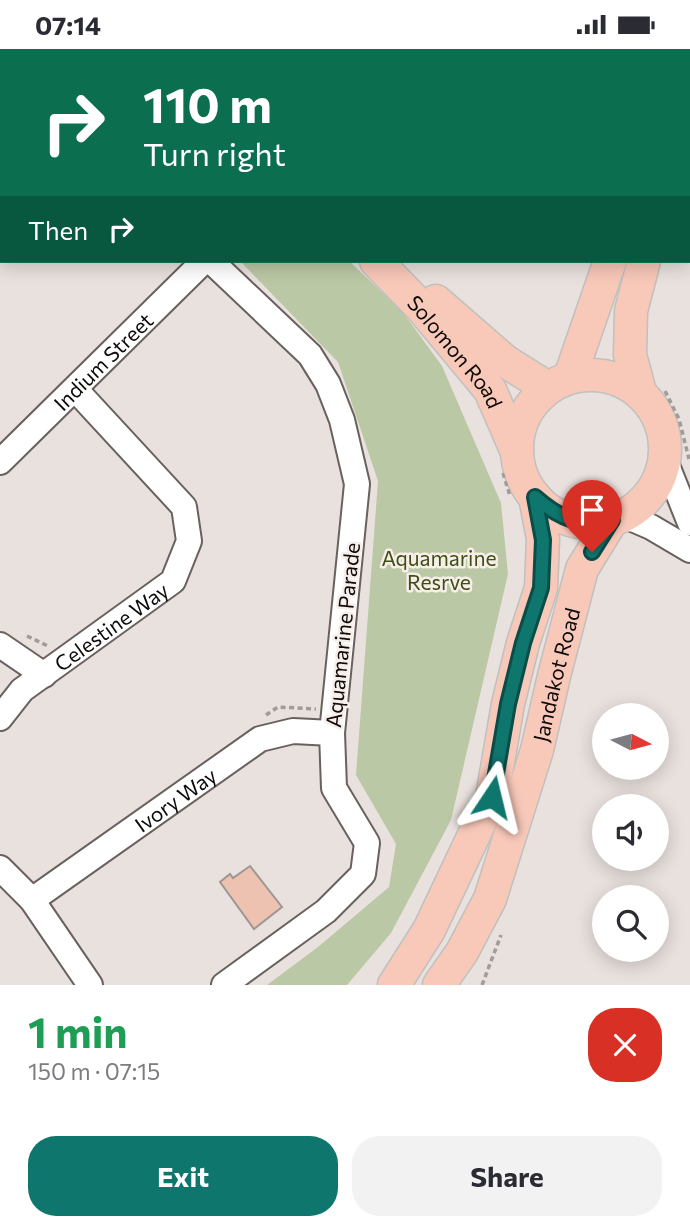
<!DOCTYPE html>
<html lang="en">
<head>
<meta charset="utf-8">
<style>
	:root { --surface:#fff; --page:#f2f2f3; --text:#2b2b33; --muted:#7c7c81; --accent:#0f766e }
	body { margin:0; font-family:Commissioner,sans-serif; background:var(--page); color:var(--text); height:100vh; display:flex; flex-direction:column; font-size:26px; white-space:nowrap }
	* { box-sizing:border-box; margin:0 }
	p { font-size:23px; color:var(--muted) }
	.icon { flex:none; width:38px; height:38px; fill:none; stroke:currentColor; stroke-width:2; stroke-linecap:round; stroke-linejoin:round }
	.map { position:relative; height:936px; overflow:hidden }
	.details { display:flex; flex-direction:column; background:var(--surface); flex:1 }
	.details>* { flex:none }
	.guide { position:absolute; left:0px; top:0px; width:691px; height:214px; box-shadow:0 4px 18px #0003; background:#0b6e4f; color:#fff; overflow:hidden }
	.needle { width:46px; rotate:96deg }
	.controls { position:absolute; left:592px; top:654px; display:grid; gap:14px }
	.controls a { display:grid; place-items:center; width:77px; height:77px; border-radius:50%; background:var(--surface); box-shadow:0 4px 18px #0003; font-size:35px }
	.pin { position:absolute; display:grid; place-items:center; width:60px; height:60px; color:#fff; margin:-72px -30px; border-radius:50% 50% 50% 0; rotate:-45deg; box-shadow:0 0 7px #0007 }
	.pin .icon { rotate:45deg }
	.me { position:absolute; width:77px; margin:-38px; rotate:10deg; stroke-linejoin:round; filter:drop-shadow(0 0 5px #0008) }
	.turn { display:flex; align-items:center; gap:24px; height:147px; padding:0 28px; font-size:32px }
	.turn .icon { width:91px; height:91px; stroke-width:2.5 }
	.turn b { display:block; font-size:49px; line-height:60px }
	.then { display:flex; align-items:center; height:66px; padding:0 28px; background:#0003; gap:14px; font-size:26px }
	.round { display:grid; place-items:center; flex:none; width:74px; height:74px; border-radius:28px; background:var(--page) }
	.head { display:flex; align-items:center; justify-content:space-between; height:119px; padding:0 28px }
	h1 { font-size:42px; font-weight:700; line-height:52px; color:#1e9e55 }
	.primary-button { display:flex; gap:14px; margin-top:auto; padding:14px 28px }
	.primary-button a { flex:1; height:80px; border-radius:28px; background:var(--accent); color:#fff; font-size:28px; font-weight:700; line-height:80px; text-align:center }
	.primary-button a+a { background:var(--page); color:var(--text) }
	.status { display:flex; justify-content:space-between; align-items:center; height:49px; padding:0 35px; background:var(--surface); direction:ltr }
	.status svg { height:19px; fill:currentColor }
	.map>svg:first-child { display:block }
</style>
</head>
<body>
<div class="status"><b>07:14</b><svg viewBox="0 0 49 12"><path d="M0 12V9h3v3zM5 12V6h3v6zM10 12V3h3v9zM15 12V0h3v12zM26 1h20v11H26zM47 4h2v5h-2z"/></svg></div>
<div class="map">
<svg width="690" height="936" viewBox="0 0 690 936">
	<rect width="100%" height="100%" fill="#e9e1dd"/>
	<polygon fill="#bbc8a5" points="240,212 349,212 402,262 442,317 501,454 508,525 451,771 391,884 347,936 267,936 318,898 389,838 396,795 356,726 378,432 338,313"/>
	<polygon fill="#edc2b1" stroke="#9e9693" stroke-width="2" points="250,817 282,858 254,880 220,833 230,825 233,829"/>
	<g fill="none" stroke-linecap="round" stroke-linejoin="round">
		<g stroke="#69615e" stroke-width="28">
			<g id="minor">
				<polyline points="11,0 12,2"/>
				<polyline points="0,142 2,140"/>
				<polyline points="211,212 310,306 328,335 342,371 357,435 332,684 334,739 367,794 363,825 326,862 224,936"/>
				<polyline points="664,409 690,474"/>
				<path id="s1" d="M0,413l204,-201"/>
				<polyline points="623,466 651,478 690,501"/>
				<polyline points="0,596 44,626"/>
				<path id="s2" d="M0,669l22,-28 151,-109 16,-40 -5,-34 -109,-118"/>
				<polyline points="0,819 32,851 90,936"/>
				<path id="s3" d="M32,851l228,-161 33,-8 39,2"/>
			</g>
		</g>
		<g stroke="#c0c0bf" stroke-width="35">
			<g id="major">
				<polyline points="168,0 170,2"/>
				<polyline points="642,2 642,0"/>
				<polyline points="680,2 680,0"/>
				<path id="s4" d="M376,212l45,46 69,83 27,62"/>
				<polyline points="436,252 505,312 548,339"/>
				<circle cx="591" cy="400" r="74"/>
				<polyline points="570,328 610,212"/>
				<polyline points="640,343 630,306 631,262 644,212"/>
				<polyline points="394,936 429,881 492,748 508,655 523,594 541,539 543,490 535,448"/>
				<path id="s5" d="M439,936l23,-33 28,-53 47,-149 17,-74 28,-107 30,-49"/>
			</g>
		</g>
		<g stroke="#a29c99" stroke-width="3.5" stroke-dasharray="5 3.5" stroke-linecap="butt">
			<polyline points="690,34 690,28"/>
			<polyline points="665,342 679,370 689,410"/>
			<polyline points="503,424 510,447"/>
			<polyline points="27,587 48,597"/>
			<polyline points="266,666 278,658 316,660"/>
			<polyline points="482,936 501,886"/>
		</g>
		<use href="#minor" stroke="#fff" stroke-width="24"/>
		<use href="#major" stroke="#f8c8b9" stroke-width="32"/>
	</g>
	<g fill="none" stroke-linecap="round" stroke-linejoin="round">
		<g stroke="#0a4d48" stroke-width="18">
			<path id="route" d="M492,748l16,-93 15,-61 18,-55 2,-48 -8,-43c26,23 43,28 77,23l-20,32"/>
		</g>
		<use href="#route" stroke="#0f766e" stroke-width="12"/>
	</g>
	<g text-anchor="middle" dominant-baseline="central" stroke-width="5" stroke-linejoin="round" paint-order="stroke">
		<g font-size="21" fill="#0d0b0a" stroke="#f7eeea">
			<text stroke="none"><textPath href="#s4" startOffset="121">Solomon Road</textPath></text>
			<text stroke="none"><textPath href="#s1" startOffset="144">Indium Street</textPath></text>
			<text stroke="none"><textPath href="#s2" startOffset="145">Celestine Way</textPath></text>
			<text transform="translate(342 586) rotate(-84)">Aquamarine Parade</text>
			<text stroke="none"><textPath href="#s5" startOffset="334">Jandakot Road</textPath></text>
			<text stroke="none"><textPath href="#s3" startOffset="175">Ivory Way</textPath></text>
		</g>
		<g font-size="21" fill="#3e4e13" stroke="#f7eeea">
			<text x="439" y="508">Aquamarine<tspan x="439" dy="24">Resrve</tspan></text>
		</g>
	</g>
</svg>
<div class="controls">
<a><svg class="needle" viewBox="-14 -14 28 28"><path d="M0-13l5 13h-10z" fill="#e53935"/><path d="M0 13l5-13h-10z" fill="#7c7c81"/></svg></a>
<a><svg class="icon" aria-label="sound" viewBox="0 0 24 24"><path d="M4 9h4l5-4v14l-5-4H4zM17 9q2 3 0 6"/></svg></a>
<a><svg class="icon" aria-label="search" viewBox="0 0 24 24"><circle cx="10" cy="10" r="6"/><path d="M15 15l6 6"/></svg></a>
</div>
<div class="pin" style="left:592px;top:503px;background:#d93025"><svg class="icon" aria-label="arrive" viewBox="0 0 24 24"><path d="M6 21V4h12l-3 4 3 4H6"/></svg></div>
<svg class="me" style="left:492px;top:748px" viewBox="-20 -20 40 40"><path d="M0-17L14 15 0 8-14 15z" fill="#0f766e" stroke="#fff" stroke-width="4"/></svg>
<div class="guide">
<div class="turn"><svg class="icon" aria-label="right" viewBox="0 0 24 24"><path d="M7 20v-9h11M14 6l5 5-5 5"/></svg><div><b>110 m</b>Turn right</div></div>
<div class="then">Then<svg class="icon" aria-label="right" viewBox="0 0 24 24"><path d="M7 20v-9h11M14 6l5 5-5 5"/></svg></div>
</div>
</div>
<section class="details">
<div class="head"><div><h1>1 min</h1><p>150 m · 07:15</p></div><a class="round" style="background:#d93025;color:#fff"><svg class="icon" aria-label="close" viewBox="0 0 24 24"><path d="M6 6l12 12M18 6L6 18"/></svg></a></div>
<div class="primary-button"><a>Exit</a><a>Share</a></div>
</section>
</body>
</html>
